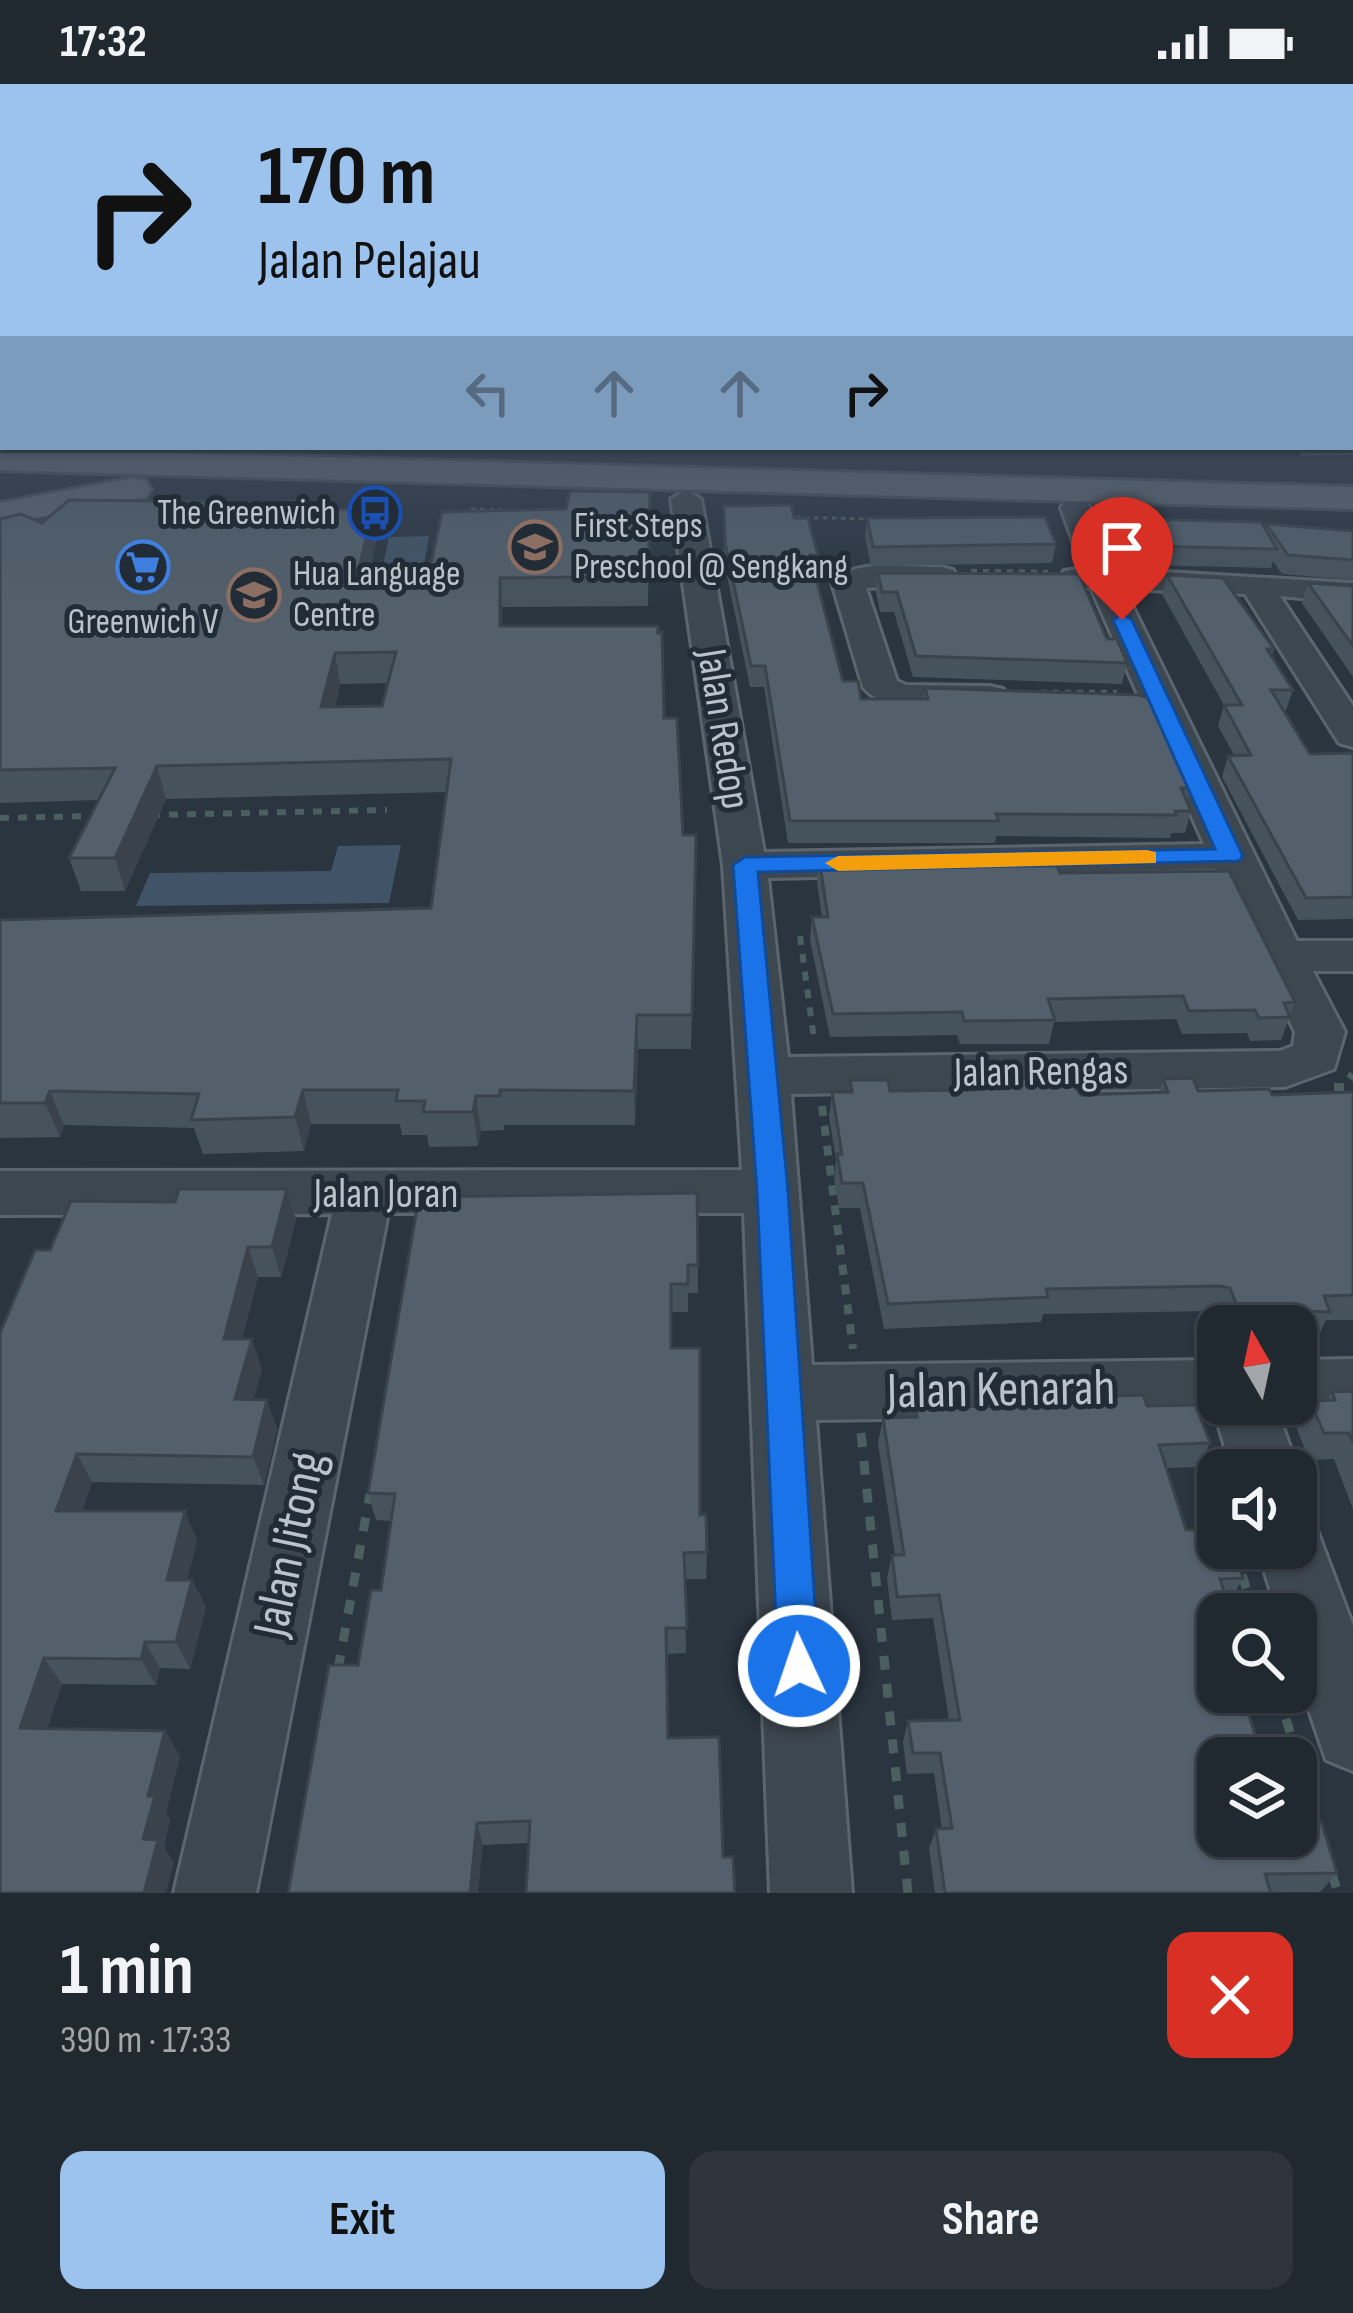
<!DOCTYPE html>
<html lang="en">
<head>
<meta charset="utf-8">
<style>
	:root { --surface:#202830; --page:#2d343c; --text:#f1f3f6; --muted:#a2a6ab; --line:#3d444c; --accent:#9bc3ee }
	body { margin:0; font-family:"Sofia Sans Condensed",sans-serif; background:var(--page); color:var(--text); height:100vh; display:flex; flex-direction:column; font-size:45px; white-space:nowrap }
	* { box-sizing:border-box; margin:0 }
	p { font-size:39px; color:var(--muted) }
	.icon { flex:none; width:66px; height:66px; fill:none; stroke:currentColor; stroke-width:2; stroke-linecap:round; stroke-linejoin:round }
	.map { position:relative; height:1809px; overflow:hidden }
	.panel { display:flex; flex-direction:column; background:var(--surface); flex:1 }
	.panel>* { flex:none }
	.guide { position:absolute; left:0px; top:0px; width:1353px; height:366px; box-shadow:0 3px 9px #0004,0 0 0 3px var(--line); background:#9bc3ee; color:#111; overflow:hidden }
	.needle { width:78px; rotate:351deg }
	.fabs { position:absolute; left:1197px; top:1221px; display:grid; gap:24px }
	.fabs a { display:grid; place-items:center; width:120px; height:120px; border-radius:24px; background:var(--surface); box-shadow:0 3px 9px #0004,0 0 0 3px var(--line); font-size:60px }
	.pin { position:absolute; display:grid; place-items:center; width:102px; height:102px; color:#fff; margin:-123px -51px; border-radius:50% 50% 50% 0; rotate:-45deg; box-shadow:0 0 12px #0007 }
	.pin .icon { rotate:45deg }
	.me { position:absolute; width:132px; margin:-66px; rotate:357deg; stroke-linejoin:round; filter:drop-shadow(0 0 9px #0008) }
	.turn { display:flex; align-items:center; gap:42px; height:252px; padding:0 60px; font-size:54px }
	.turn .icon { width:156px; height:156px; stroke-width:2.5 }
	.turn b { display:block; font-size:84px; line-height:102px }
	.lanes { display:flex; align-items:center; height:114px; padding:0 60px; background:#0003; justify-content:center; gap:60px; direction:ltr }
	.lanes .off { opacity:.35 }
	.round { display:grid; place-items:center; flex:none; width:126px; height:126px; border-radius:24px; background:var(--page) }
	.head { display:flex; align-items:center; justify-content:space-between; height:204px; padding:0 60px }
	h1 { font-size:72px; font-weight:700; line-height:90px }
	.cta { display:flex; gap:24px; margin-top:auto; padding:24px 60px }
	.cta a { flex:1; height:138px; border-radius:24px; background:var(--accent); color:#111; font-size:48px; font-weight:700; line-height:138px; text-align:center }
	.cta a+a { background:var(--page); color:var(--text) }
	.status { display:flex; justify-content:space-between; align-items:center; height:84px; padding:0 60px; background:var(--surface); direction:ltr }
	.status svg { height:33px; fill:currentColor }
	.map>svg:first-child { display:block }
</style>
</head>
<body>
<div class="status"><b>17:32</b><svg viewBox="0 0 49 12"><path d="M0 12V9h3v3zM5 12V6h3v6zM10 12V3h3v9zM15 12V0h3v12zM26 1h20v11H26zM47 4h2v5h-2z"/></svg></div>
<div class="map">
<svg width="1353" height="1809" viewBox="0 0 1353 1809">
	<rect width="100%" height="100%" fill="#2a3540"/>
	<g fill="#415467">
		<polygon points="429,452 416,527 373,528 389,453"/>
		<polygon points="401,761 389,819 136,822 150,789 331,787 338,762"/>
	</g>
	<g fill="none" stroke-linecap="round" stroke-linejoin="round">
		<g stroke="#5b656e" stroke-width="6">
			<g id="minor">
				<path d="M686,406l15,9 63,353 440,-8 -113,-256 -27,-3 -4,-7 4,-7 19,-3 -22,-60 4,-6h22l29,67 237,14v20l-73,-7 73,110v41l-14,-4 -94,-149 -121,-5 173,352h56v30h-40l32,61 -11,37 -49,18 -494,7 21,271 406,-5v44h78v-44l57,-1v54l-57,1 -20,-7 22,63 -2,4v-4h-64l-17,-56 -399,6 36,473h-82l-26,-680h-356l-132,680h-82l158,-679 -332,1v-44l742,-1 -19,-305 -52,-366zM1216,785l79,163 -2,14 -13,5 -492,6 -20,-179z"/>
				<polygon points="113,422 124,425 128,431 124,437 53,443 0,458 0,439 51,425"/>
				<path d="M941,483l12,3 4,7 -4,7 -87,4 31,93 9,4 84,1 13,3 6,8 -6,8c-31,8 -120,10 -140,-18l-31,-104c21,-26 78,-15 109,-16z"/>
				<polygon points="1296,1433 1315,1441 1353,1542 1353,1687 1326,1676 1296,1588 1296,1530 1278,1530 1257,1464 1296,1464"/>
			</g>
		</g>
		<g stroke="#47505a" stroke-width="6">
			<g id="major">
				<polygon points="3,319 3,341 0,342 0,320"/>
				<polygon points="0,364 1353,403 1353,425 0,386"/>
				<polygon points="133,394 146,397 151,405 146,413 0,441 0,419"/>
			</g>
		</g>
		<g stroke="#4c5f60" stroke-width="3" stroke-dasharray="4.5 4.5" stroke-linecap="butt">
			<polyline points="471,425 510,426"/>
			<polyline points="787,433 870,435"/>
		</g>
		<g stroke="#4c5f60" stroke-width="4.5" stroke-dasharray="6 6" stroke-linecap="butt">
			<polyline points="971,487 1048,488"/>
			<polyline points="1041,608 1117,608"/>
		</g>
		<g stroke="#4c5f60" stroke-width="6" stroke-dasharray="9 9" stroke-linecap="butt">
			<polyline points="151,731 387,726"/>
			<polyline points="0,734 96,732"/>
			<polyline points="800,852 814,955"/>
		</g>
		<g stroke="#4c5f60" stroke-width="8" stroke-dasharray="10 10" stroke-linecap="butt">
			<polyline points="1334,1003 1344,1003 1353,990"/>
			<polyline points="822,1022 853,1265"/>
		</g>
		<g stroke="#4c5f60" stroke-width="9" stroke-dasharray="14 14" stroke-linecap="butt">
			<polyline points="861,1349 908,1809"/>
			<polyline points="1211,1387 1218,1409"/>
			<polyline points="1234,1464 1254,1530"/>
			<polyline points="338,1585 370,1410"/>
			<polyline points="1278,1608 1318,1742"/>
			<polyline points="1332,1790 1338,1809"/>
		</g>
		<use href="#minor" fill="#3d4750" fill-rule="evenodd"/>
		<use href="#major" fill="#5c6670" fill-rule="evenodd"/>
	</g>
	<g fill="#47535c" fill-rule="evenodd">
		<polygon points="1350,270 1353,270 1353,371 1302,372 1295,364 1088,365 1087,363 1350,363"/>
		<path d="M650,408l-2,114 -146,1v19l162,92 19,117h13l-5,214h-53l-3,76h-131v5l-23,1 -3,15 -49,1 -2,-12h-25l-2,-11h-89l-7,27 -101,3 -9,-26 -130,-3 -4,12 -60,1v-218l431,-12 16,-116 -281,7 -41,92h-44l-12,-33 29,-58 -98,3v-284l42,4 206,-7 15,4 19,-9 13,-10 2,9 76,-1 4,28 -11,51 60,-1 140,-78zM388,599l-6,23 -47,1 5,-23z"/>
		<polygon points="724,422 794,434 818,471 817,490 815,490 843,597 861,615 923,615 925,604 1190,704 1187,717 1191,727 1185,749 1171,749 1170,754 996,752 995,759 788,759 764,603 750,603 724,477"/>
		<polygon points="867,434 1056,460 1052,479 871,482 865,453"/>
		<polygon points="1136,435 1265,445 1266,440 1353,447 1353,496 1282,490 1273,477 1271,484 1146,481 1132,455"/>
		<polygon points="878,489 1107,555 1127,579 1122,600 913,593 894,528 880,528 876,508"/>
		<polygon points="1167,491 1274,565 1272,572 1293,606 1286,626 1283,626 1310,670 1353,669 1353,835 1298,836 1222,693 1228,672 1234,671 1218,642 1224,621 1162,510"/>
		<polygon points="1308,499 1353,502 1353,593 1302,519"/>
		<polygon points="819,775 1014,782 1060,789 1295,918 1281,956 1250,957 1247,949 1182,950 1176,935 1054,938 1049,960 960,960 957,951 830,953 810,856 812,833 822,833 817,798"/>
		<polygon points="995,995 1081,1011 1159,1008 1163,995 1198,1007 1272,1011 1353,1008 1353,1236 1326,1236 1318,1253 1296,1252 1296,1242 1225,1242 1220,1229 1210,1227 1043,1230 1041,1238 884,1245 860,1124 839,1124 834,1095 836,1076 829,1033 832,1008 848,1008 850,996 890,1007 994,1004"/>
		<polygon points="287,1105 296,1136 281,1193 258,1193 242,1255 262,1285 253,1316 267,1316 277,1345 264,1401 92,1398 82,1427 197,1456 187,1496 192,1496 206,1523 190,1585 160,1584 156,1601 62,1600 47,1645 165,1647 180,1672 166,1729 170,1736 164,1763 174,1779 0,1809 50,1166 175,1118"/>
		<polygon points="419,1113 698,1181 698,1209 688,1209 688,1228 671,1228 671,1264 707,1468 706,1495 685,1495 686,1569 667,1570 668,1654 723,1773 528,1759 483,1761 358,1581 381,1506 391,1437 376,1436 368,1409"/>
		<polygon points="1353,1307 1353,1425 1334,1375 1309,1376 1296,1343 1310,1317 1328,1316 1332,1308"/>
		<polygon points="1030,1315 1147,1322 1210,1359 1199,1383 1166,1384 1186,1446 1243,1494 1230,1517 1227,1517 1218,1608 1290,1608 1277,1626 1248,1627 1218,1752 1337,1789 1320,1808 935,1809 929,1764 936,1745 942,1745 934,1689 907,1690 903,1658 908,1637 949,1636 933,1534 892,1536 887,1494 892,1471 895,1471 878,1359 883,1334 914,1333 916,1324 1029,1321"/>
	</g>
	<g fill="#3a434b">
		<polygon points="373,425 377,453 359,534 354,505"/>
		<polygon points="500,494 502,523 502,572 500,542"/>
		<polygon points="335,569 340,600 327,655 321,623"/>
		<polygon points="157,682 166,715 125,807 115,774"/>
		<polygon points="637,931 638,965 635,1041 634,1007"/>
		<polygon points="303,1006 311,1040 304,1067 295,1033"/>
		<polygon points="50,1007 64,1041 60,1053 45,1019"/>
		<polygon points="476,1012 481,1047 478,1062 473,1028"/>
		<polygon points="287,1105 296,1136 281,1193 272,1163"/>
		<polygon points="248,1163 258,1193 234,1284 224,1255"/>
		<polygon points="252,1255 262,1285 246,1345 235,1315"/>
		<polygon points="267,1316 277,1345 264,1401 253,1373"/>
		<polygon points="77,1370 92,1398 72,1455 56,1427"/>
		<polygon points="185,1427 197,1456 180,1523 167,1496"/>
		<polygon points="192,1496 206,1523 190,1585 176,1558"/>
		<polygon points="145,1558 160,1584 156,1601 141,1575"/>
		<polygon points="44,1574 62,1600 39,1669 20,1644"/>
		<polygon points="165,1647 180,1672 166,1729 170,1736 164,1763 174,1779 166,1809 144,1809 143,1755 148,1712"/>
		<polygon points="477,1739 483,1761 478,1809 470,1809"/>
	</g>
	<g fill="#53606b" stroke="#3a434b" stroke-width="3" fill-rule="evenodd">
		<polygon points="1350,270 1353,270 1353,337 1350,338"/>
		<path d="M570,407l80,1 -2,84 -148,2v48h158v7l4,-1 2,86h13l6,117h13l-4,180h-55l-3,76 -134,-1v6h-24l-3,16h-50l2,-11h-29l2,-11h-95l-8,27 -104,3 8,-26 -149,-3 -5,12h-45v-183l431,-12 20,-149 -294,7 -42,92h-46l46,-90 -115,2v-251l21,-5 21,9 27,-23 173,2 6,14 15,4 19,-9 1,-9 12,-1 -3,9 81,-1 -19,80 72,-2 16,-75 124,-3zM396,568l-14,54 -61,1 14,-54z"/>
		<polygon points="791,421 794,434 808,434 818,471 810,471 843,597 858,597 861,615 928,615 925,604 1140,611 1149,614 1190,704 1181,704 1191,727 1175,727 1176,731 996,730 999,737 790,737 765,582 751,582 725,458 724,422"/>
		<polygon points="1045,433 1056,460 873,463 867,434"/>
		<polygon points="1136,435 1261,438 1277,465 1151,462"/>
		<polygon points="1266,440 1353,447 1353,476 1288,471"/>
		<polygon points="878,489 1079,490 1107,555 1117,555 1127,579 916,572 897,508 882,508"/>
		<polygon points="1167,491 1223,494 1274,565 1267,565 1293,606 1271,606 1310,670 1353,669 1353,813 1306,814 1228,672 1251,671 1224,621 1242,621"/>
		<polygon points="1308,499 1353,502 1353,562"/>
		<polygon points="1010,771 1014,782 1057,782 1060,789 1229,787 1295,918 1284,919 1290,933 1259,934 1255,926 1189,927 1183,912 1048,915 1055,936 964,937 962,928 833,930 812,833 828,833 819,775"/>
		<polygon points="1068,993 1081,1011 1168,1008 1163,995 1193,994 1198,1007 1269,1005 1272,1011 1353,1008 1353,1211 1324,1212 1330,1228 1238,1224 1230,1204 1220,1202 1046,1205 1048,1213 888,1220 863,1099 842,1099 837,1070 842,1070 832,1008 852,1008 850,996 888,996 890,1007 973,1006 998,1003 995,995"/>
		<polygon points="179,1105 287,1105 272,1163 248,1163 224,1255 252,1255 235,1315 267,1316 253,1373 77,1370 56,1427 185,1427 167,1496 192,1496 176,1558 145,1558 141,1575 44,1574 20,1644 165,1647 148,1712 155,1712 143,1755 158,1756 144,1809 0,1809 0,1249 35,1166 50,1166 71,1117 175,1118"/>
		<polygon points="697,1109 698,1181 688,1181 688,1200 671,1200 671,1264 700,1264 700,1431 706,1430 707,1468 684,1469 687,1544 666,1544 668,1654 719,1653 723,1773 733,1773 735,1809 526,1809 530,1737 477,1739 470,1809 288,1809 329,1581 358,1581 371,1506 381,1506 395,1410 368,1409 419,1113"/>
		<polygon points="1353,1307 1353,1359 1349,1349 1324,1349 1310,1317 1335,1316 1332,1308"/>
		<polygon points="1143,1311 1147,1322 1196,1321 1210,1359 1159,1361 1186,1446 1204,1446 1211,1468 1234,1468 1243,1494 1220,1495 1231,1530 1218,1530 1218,1608 1242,1608 1262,1674 1218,1674 1218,1752 1296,1752 1296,1738 1321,1737 1337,1789 1265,1790 1271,1809 945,1809 936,1745 952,1744 940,1669 913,1669 908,1637 960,1636 939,1511 897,1513 892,1471 904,1471 883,1334 917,1333 916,1324 1032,1321 1030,1315"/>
	</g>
	<linearGradient id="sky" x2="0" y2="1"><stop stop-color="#171d23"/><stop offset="0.52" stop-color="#445164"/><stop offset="1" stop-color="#445164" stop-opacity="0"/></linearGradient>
	<rect width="1353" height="523" fill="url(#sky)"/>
	<polygon fill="#1a73e8" stroke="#114b97" stroke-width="3" points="1122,530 1132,536 1243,772 1239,777 758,788 788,1107 819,1582 813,1596 799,1602 784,1596 778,1582 757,1107 733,781 745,773 1215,765 1113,536"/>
	<polygon fill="#f59e0b" points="1147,766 1156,768 1156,779 838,787 825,779 838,772"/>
	<defs>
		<g id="bus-ring" transform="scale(2.7)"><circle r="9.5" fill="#222c36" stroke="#1a4fb4" stroke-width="1.5"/><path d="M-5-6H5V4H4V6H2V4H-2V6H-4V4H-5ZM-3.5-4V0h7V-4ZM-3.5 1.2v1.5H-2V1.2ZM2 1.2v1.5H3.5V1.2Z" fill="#1a4fb4"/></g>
		<g id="school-ring" transform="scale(2.7)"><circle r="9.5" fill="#222c36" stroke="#8d6e63" stroke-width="1.5"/><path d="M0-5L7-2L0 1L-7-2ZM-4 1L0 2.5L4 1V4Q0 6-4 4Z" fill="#8d6e63"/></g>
		<g id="supermarket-ring" transform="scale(2.7)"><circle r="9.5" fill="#222c36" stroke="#3f7fe0" stroke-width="1.5"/><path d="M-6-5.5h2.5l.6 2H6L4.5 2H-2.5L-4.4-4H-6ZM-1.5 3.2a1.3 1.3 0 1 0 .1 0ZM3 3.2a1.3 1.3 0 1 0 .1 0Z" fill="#3f7fe0"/></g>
	</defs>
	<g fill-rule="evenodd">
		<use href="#bus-ring" x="375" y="429"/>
		<use href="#school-ring" x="535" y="463"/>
		<use href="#supermarket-ring" x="143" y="483"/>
		<use href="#school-ring" x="254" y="511"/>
	</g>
	<g text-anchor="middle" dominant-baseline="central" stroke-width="10" stroke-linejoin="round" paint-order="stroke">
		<g font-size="36" fill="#bac2ca" stroke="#222c36" text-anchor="start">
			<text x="336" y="429" text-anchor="end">The Greenwich</text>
			<text x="574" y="442">First Steps<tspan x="574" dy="41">Preschool @ Sengkang</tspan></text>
			<text x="293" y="490">Hua Language<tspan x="293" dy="41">Centre</tspan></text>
			<text x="143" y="538" text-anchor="middle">Greenwich V</text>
		</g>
		<g font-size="42" fill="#bac2ca" stroke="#222c36">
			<text transform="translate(723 645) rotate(81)">Jalan Redop</text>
			<text transform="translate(1041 988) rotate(-1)">Jalan Rengas</text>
			<text x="386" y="1110">Jalan Joran</text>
		</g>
		<g font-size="51" fill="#bac2ca" stroke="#222c36">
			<text transform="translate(1001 1306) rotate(-1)">Jalan Kenarah</text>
			<text transform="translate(290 1460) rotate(-78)">Jalan Jitong</text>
		</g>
	</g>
</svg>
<div class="fabs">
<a><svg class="needle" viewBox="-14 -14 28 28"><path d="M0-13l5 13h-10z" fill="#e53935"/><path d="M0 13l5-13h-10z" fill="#a2a6ab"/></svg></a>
<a><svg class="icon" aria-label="sound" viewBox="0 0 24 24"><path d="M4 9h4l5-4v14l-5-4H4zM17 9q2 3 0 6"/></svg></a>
<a><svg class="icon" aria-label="search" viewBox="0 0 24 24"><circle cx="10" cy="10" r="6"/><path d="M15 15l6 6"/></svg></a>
<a><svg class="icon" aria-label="layers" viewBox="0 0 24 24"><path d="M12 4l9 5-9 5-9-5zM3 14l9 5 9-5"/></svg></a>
</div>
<div class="pin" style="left:1122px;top:536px;background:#d93025"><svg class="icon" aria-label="arrive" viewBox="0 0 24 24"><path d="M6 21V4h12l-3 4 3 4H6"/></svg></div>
<svg class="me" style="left:799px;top:1582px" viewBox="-20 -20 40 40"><circle r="17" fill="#1a73e8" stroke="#fff" stroke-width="3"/><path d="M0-11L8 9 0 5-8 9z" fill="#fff"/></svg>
<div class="guide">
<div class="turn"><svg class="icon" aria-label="right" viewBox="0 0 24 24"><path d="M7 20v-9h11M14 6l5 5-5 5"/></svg><div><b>170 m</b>Jalan Pelajau</div></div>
<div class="lanes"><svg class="icon off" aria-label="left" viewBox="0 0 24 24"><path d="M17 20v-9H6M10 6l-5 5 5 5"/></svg><svg class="icon off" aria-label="ahead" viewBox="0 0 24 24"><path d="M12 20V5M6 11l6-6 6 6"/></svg><svg class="icon off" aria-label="ahead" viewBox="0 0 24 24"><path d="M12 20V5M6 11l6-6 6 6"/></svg><svg class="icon" aria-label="right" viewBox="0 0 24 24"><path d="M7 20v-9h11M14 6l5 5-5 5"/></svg></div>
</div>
</div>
<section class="panel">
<div class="head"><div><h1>1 min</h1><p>390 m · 17:33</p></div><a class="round" style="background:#d93025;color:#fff"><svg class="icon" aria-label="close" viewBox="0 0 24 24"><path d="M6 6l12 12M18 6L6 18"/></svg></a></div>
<div class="cta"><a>Exit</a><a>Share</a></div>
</section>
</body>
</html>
